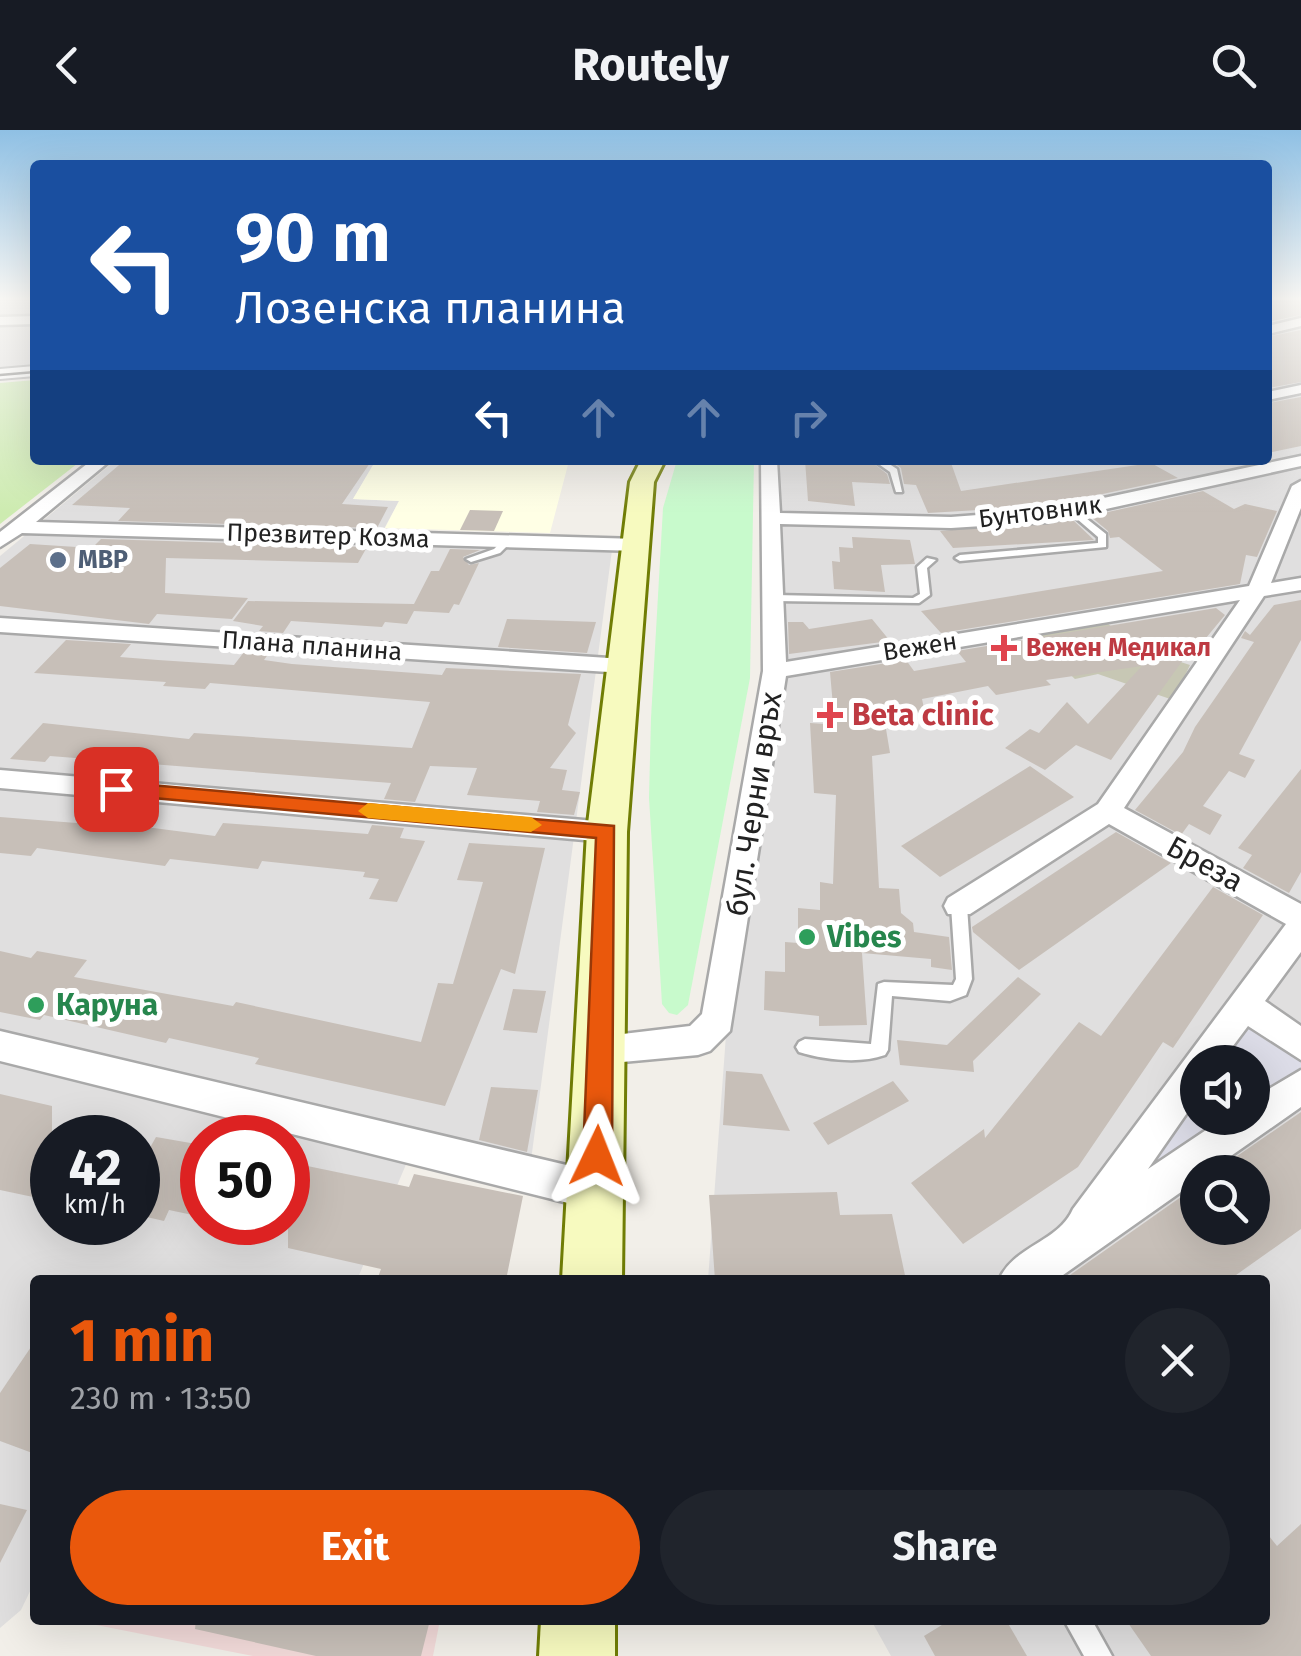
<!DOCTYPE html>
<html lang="en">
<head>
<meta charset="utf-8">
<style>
	:root { --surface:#171b24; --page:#20242c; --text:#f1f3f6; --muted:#9ea1a6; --accent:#ea580c }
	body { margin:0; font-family:"Fira Sans",sans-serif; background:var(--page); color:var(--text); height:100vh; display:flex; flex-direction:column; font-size:38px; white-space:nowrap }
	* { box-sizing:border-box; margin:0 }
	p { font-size:32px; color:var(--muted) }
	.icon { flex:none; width:55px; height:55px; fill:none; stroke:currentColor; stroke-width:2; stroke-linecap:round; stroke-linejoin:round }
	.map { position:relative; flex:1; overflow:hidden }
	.details { position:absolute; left:30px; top:1145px; width:1240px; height:350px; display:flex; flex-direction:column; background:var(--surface); border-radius:10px; box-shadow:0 10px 40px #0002 }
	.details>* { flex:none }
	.top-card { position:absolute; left:30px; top:30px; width:1242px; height:305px; border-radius:10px; box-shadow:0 10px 40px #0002; background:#1a4fa0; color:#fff; overflow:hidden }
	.tools { position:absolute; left:1180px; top:915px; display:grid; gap:20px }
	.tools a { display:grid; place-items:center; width:90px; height:90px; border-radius:50%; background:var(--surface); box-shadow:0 10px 40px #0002; font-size:50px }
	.speed { position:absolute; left:30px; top:985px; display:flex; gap:20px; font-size:50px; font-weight:700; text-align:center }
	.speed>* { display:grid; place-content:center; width:130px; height:130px; border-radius:50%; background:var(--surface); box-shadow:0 10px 40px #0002; line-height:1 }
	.speed small { font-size:25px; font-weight:400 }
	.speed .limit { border:15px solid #d22; background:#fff; color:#111 }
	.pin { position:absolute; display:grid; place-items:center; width:85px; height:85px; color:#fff; margin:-42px; border-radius:20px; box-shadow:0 5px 15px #0006 }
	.me { position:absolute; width:110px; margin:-55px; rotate:2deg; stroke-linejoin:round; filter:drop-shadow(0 0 8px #0008) }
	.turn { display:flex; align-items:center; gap:35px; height:210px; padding:0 40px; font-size:45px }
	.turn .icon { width:130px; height:130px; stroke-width:2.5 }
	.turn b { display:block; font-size:70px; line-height:85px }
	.lanes { display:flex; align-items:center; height:95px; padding:0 40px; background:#0003; justify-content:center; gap:50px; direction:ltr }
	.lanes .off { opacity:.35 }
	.round { display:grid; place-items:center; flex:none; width:105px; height:105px; border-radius:52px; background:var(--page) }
	.head { display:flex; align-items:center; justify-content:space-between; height:170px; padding:0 40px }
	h1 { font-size:60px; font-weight:700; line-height:75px; color:var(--accent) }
	.button { display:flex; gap:20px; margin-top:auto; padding:20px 40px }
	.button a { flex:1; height:115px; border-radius:60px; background:var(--accent); color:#fff; font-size:40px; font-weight:700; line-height:115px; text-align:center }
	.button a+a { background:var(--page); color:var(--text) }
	header { display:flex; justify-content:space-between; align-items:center; height:130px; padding:0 40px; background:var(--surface); font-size:45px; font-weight:700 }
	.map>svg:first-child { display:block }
</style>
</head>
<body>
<header><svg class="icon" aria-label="back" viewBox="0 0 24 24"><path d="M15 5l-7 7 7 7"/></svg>Routely<svg class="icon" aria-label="search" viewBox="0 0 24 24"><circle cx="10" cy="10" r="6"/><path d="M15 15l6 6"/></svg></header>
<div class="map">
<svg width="1301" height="1526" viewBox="0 0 1301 1526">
	<rect width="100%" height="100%" fill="#f2efe9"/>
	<g fill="#e0dfdf" fill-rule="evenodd">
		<polygon points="0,169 35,169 35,235 0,238"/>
		<path d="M1301,185v1341h-410l-20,-36h394v-340h-557l21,-286 52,-342 -3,-192h490v-135zM1198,932h54v56h-54zM1198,1042h54v56h-54z"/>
		<path d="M116,330h260l-23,39 46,2 -21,39 234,10 -84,633 -118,-28 -53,125h-322v301l-14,29 -21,18v-1072zM52,1008h86v84h-86zM202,1008h86v84h-86z"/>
	</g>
	<polygon fill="#f2dad9" points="71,1490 440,1490 433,1526 253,1526"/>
	<polygon fill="#ffffe5" points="376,330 528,330 569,331 550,403 385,398 399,371 353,369"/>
	<polygon fill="#c7c7b4" points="1107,493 1137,518 1190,535 1173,570 1098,544 1075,549 1030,507"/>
	<polygon fill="#cdebb0" points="35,250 35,330 82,330 0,394 0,253"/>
	<polygon fill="#c8facc" points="677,330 754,330 750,548 688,875 677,885 669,883 662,874 649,668 651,588 663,378"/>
	<path fill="#dddde8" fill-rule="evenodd" d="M1249,858l52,36v69l-250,171zM1198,932h54v56h-54z"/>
	<g fill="#c7bfb8">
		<polygon points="1268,169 1301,169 1301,185 1268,192"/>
		<polygon points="1301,200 1301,252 1268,258 1268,207"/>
		<polygon points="1301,267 1301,316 1268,323 1268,273"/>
		<polygon points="125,330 372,330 342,374 388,377 377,398 118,391 130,378 72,375"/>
		<polygon points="805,330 869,330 887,344 890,354 852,352 855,376 808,371"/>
		<polygon points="890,330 950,330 961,361 1151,333 1178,348 1046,376 928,383 916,355 904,354 901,338"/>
		<polygon points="1203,361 1234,379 1245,374 1277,381 1257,427 1246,425 1240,454 941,503 921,481 1163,441 1119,407 1110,408 1108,401 1090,386"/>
		<polygon points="470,380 503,381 494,401 460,400"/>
		<polygon points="1073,390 1094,410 953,418 940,401"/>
		<polygon points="852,407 910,410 915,434 881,435 885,462 834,459 832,431 840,432 839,417 853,418"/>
		<polygon points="101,409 367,417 358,433 166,428 165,463 248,468 232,489 157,484 149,494 0,476 0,438 30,414 92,418"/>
		<polygon points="450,419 480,420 463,427 469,435 479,433 459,475 454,474 449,483 414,481 407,494 385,492 382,497 291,491 283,503 259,501 263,496 233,491 248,471 414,474 431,441 439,441"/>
		<polygon points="1301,470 1301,510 1239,624 1255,630 1245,648 1229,641 1203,676 1222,685 1210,705 1189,694 1181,705 1135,680 1183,622 1195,597 1254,512 1241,508 1245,501 1250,505 1274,475"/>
		<polygon points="1216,478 1225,485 1187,531 1183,530 1111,630 1076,615 1045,640 1005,618 1030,599 1039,603 1067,572 1088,594 1142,536 1046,550 1051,555 996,565 988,556 922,569 925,583 883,581 890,623 872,626 879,758 899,759 901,783 913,793 914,802 949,807 952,840 931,837 931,829 862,823 867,895 819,896 819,886 764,880 765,841 785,842 785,812 798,813 798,778 820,780 820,752 833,754 836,665 814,663 810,593 825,594 823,575 833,576 830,542 906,530 914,541 966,532 957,521"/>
		<polygon points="507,489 596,492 587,523 498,517"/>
		<polygon points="872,489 890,511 789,524 788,492 803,492 809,499"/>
		<polygon points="66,510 131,514 120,527 158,530 234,535 244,522 269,523 264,530 292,534 442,545 446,538 581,544 568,595 576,603 550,638 567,640 562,660 580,662 574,685 537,682 540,671 467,665 477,638 430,636 415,672 384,669 391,653 50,626 45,632 10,629 43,593 189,609 194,603 412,618 430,572 210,553 205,559 163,556 166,552 34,543"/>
		<polygon points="1030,636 1074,667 940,747 901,716"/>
		<polygon points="1301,639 1301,742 1289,763 1243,738 1252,725 1238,718"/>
		<polygon points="0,687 89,694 92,690 215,706 223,693 368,704 372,695 404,698 400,708 425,711 397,772 369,769 379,749 363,747 365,742 262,731 258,739 170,729 165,736 37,718 31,726 0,723"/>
		<polygon points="1116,702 1171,733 1019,840 973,802 972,797"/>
		<polygon points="469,713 545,718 515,844 501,839 445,976 255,934 259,928 169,908 166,913 44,885 40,890 0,882 0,821 31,828 37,821 87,830 74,847 233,876 236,872 421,912 438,853 453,854 483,752 457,750"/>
		<polygon points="1213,757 1263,785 1173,918 1163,912 1078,1037 963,1114 911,1053 984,999 985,1008 1079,892 1101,906"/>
		<polygon points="1018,847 1041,864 973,931 974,942 900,935 897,910 947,915"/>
		<polygon points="513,859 546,861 537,903 503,900"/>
		<polygon points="726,941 762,944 790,1001 723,995"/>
		<polygon points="893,951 909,971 828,1015 813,993"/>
		<polygon points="491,957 538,960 527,1022 479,1010"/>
		<polygon points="0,964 52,976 52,1071 0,1060"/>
		<polygon points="1301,982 1301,1099 1229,1150 1063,1150 1198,1055 1198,1098 1252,1098 1252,1042 1214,1042"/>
		<polygon points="156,1007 202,1015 202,1087 169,1080 164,1091 138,1085 138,1039"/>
		<polygon points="288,1032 409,1057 414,1044 523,1066 506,1150 377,1150 381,1139 288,1118"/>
		<polygon points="837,1062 840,1085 892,1084 906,1150 715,1150 709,1065"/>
		<polygon points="35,1211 35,1324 0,1311 0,1263"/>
		<polygon points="0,1374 27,1380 0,1433"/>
		<polygon points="1301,1394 1301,1526 1151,1526 1126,1490 1265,1490 1265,1401 1277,1416"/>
		<polygon points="196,1490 430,1490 421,1526 316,1526 195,1499"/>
		<polygon points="950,1490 1006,1490 1027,1526 935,1526 924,1506"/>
	</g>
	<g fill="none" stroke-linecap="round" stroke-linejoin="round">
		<g stroke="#a9a9a9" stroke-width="5">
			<g id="service">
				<polygon points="873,330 883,330 897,339 902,362 896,362 890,342"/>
				<polygon points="1072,377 1106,404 1106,417 960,431 955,428 960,425 1098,413 1098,407 1069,382 1067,380"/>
				<polygon points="503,410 511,412 500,423 471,432 466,429 494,419"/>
				<polygon points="927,428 936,430 927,438 930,465 919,473 775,471 770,468 775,465 913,468 920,464 917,437"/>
				<path d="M959,770l5,2 3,4 5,73 -6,16 -16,6 -58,-5 -4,54 -3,5c-25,9 -60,5 -86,-3l-3,-5 3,-5 6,-3 66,5 7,-60 6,-2 69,3 3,-6 -5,-73 3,-4z"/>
				<polygon points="1064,1490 1092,1490 1112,1526 1084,1526"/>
			</g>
		</g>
		<g stroke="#a9a9a9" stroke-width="5">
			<g id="minor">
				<polygon points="35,186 35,194 0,195 0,187"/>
				<polygon points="1301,188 1301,196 1268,204 1268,196"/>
				<polygon points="1301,255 1301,263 1268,270 1268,262"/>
				<path d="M1301,326v10l-254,56 -96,6 -171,-4 6,138 463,-76 43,-100 9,-5v27l-30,75 30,-5v12l-37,6 -140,212 177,96v48l-36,49 36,25v34l-53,-34 -27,36h-23v35l-50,72 76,-51h28v-19l49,-29v37l-93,65h-10v8l-142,100h-57c14,-34 60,-38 74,-71l213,-285 -177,-100 -139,90h-22l-4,-8 4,-8 150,-94 142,-204 -454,76 -56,355 -20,20 -12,4 -97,9 -12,-4 -5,-11 5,-11 101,-12 12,-12 61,-343 -2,-211h16l3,53 171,4 96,-7z"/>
				<polygon points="92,330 111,330 36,392 638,409 648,415 638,421 22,403 0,417 0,402"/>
				<polygon points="0,488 624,529 636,536 624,543 0,502"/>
				<polygon points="0,640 607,692 621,702 607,712 0,658"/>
				<polygon points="0,901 596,1042 610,1047 615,1061 610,1075 596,1080 0,931"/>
			</g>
		</g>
		<g stroke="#a9a9a9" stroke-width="4">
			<polygon id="tertiary" points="35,236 35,246 0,249 0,239"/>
		</g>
		<g stroke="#707d05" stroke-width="6">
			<g id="secondary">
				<polygon points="641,330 665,330 654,352 627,702 622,1150 562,1150 587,702 630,352"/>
				<polygon points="541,1490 615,1490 615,1526 539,1526"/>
			</g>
		</g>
		<use href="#service" fill="#fff" fill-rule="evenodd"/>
		<use href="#minor" fill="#fff" fill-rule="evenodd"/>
		<use href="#tertiary" fill="#fff" fill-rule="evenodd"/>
		<use href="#secondary" fill="#f7fabf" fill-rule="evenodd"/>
		<polyline stroke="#707070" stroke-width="2.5" points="0,245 35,242"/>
	</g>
	<linearGradient id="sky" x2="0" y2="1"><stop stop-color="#8fc0e4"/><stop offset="0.44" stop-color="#f9f8f5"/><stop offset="1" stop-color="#f9f8f5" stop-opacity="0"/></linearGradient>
	<rect width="1301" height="383" fill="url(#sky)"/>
	<polygon fill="#ea580c" stroke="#983908" stroke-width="2.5" points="116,652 614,696 612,1026 607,1036 597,1040 587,1036 583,1026 596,708 109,664 109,654"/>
	<polygon fill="#f59e0b" points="368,673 531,687 542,695 531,702 368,688 358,681"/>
	<circle fill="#5c6f8a" stroke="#fff" stroke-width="4" cx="58" cy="430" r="10"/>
	<g fill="#e0444e" stroke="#fff" stroke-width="4">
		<path d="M999 503h10v10h10v10h-10v10h-10v-10h-10v-10h10z"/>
		<path d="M825 570h10v10h10v10h-10v10h-10v-10h-10v-10h10z"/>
	</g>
	<g fill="#2e9e5b" stroke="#fff" stroke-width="4">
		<circle cx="807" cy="807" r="10"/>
		<circle cx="36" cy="875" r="10"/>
	</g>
	<g text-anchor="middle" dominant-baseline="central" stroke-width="10" stroke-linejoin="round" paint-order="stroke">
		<g font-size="25" fill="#222" stroke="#fff">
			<text transform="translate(1040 382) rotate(-7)">Бунтовник</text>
			<text transform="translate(328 406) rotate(2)">Презвитер Козма</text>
			<text transform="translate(312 516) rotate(4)">Плана планина</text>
			<text transform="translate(920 517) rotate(-9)">Вежен</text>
		</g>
		<g font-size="25" font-weight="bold" fill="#4e5e75" stroke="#fff" text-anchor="start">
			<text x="78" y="430">МВР</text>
		</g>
		<g font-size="25" font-weight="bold" fill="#be3a42" stroke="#fff" text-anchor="start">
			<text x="1026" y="518">Вежен Медикал</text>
		</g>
		<g font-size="30" font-weight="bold" fill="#be3a42" stroke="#fff" text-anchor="start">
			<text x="852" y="585">Beta clinic</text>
		</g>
		<g font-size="30" fill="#222" stroke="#fff">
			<text transform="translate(754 674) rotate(-81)">бул. Черни връх</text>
			<text transform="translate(1205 734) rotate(29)">Бреза</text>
		</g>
		<g font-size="30" font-weight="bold" fill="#27864d" stroke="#fff" text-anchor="start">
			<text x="827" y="807">Vibes</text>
			<text x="56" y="875">Каруна</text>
		</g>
	</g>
</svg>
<div class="tools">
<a><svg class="icon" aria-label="sound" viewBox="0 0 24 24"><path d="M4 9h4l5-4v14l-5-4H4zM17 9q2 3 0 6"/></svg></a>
<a><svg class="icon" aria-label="search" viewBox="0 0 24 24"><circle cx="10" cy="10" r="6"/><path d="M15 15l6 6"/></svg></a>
</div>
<div class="speed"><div>42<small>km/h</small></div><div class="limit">50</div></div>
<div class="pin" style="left:116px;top:659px;background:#d93025"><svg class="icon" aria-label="arrive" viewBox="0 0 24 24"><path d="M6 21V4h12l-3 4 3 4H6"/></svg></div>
<svg class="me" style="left:597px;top:1026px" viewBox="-20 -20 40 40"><path d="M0-17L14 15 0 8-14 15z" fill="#ea580c" stroke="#fff" stroke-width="4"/></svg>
<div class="top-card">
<div class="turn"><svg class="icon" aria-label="left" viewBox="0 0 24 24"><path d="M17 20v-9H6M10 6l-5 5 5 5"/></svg><div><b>90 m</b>Лозенска планина</div></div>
<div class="lanes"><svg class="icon" aria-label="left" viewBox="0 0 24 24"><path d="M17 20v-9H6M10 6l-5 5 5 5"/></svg><svg class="icon off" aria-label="ahead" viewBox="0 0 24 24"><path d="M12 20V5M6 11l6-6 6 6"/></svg><svg class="icon off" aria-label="ahead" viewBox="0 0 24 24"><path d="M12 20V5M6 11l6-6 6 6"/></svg><svg class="icon off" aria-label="right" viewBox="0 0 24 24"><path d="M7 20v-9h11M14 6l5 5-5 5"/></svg></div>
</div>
<section class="details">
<div class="head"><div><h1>1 min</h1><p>230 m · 13:50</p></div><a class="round"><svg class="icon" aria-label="close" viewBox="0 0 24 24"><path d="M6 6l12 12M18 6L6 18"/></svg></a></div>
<div class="button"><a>Exit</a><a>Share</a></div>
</section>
</div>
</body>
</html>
